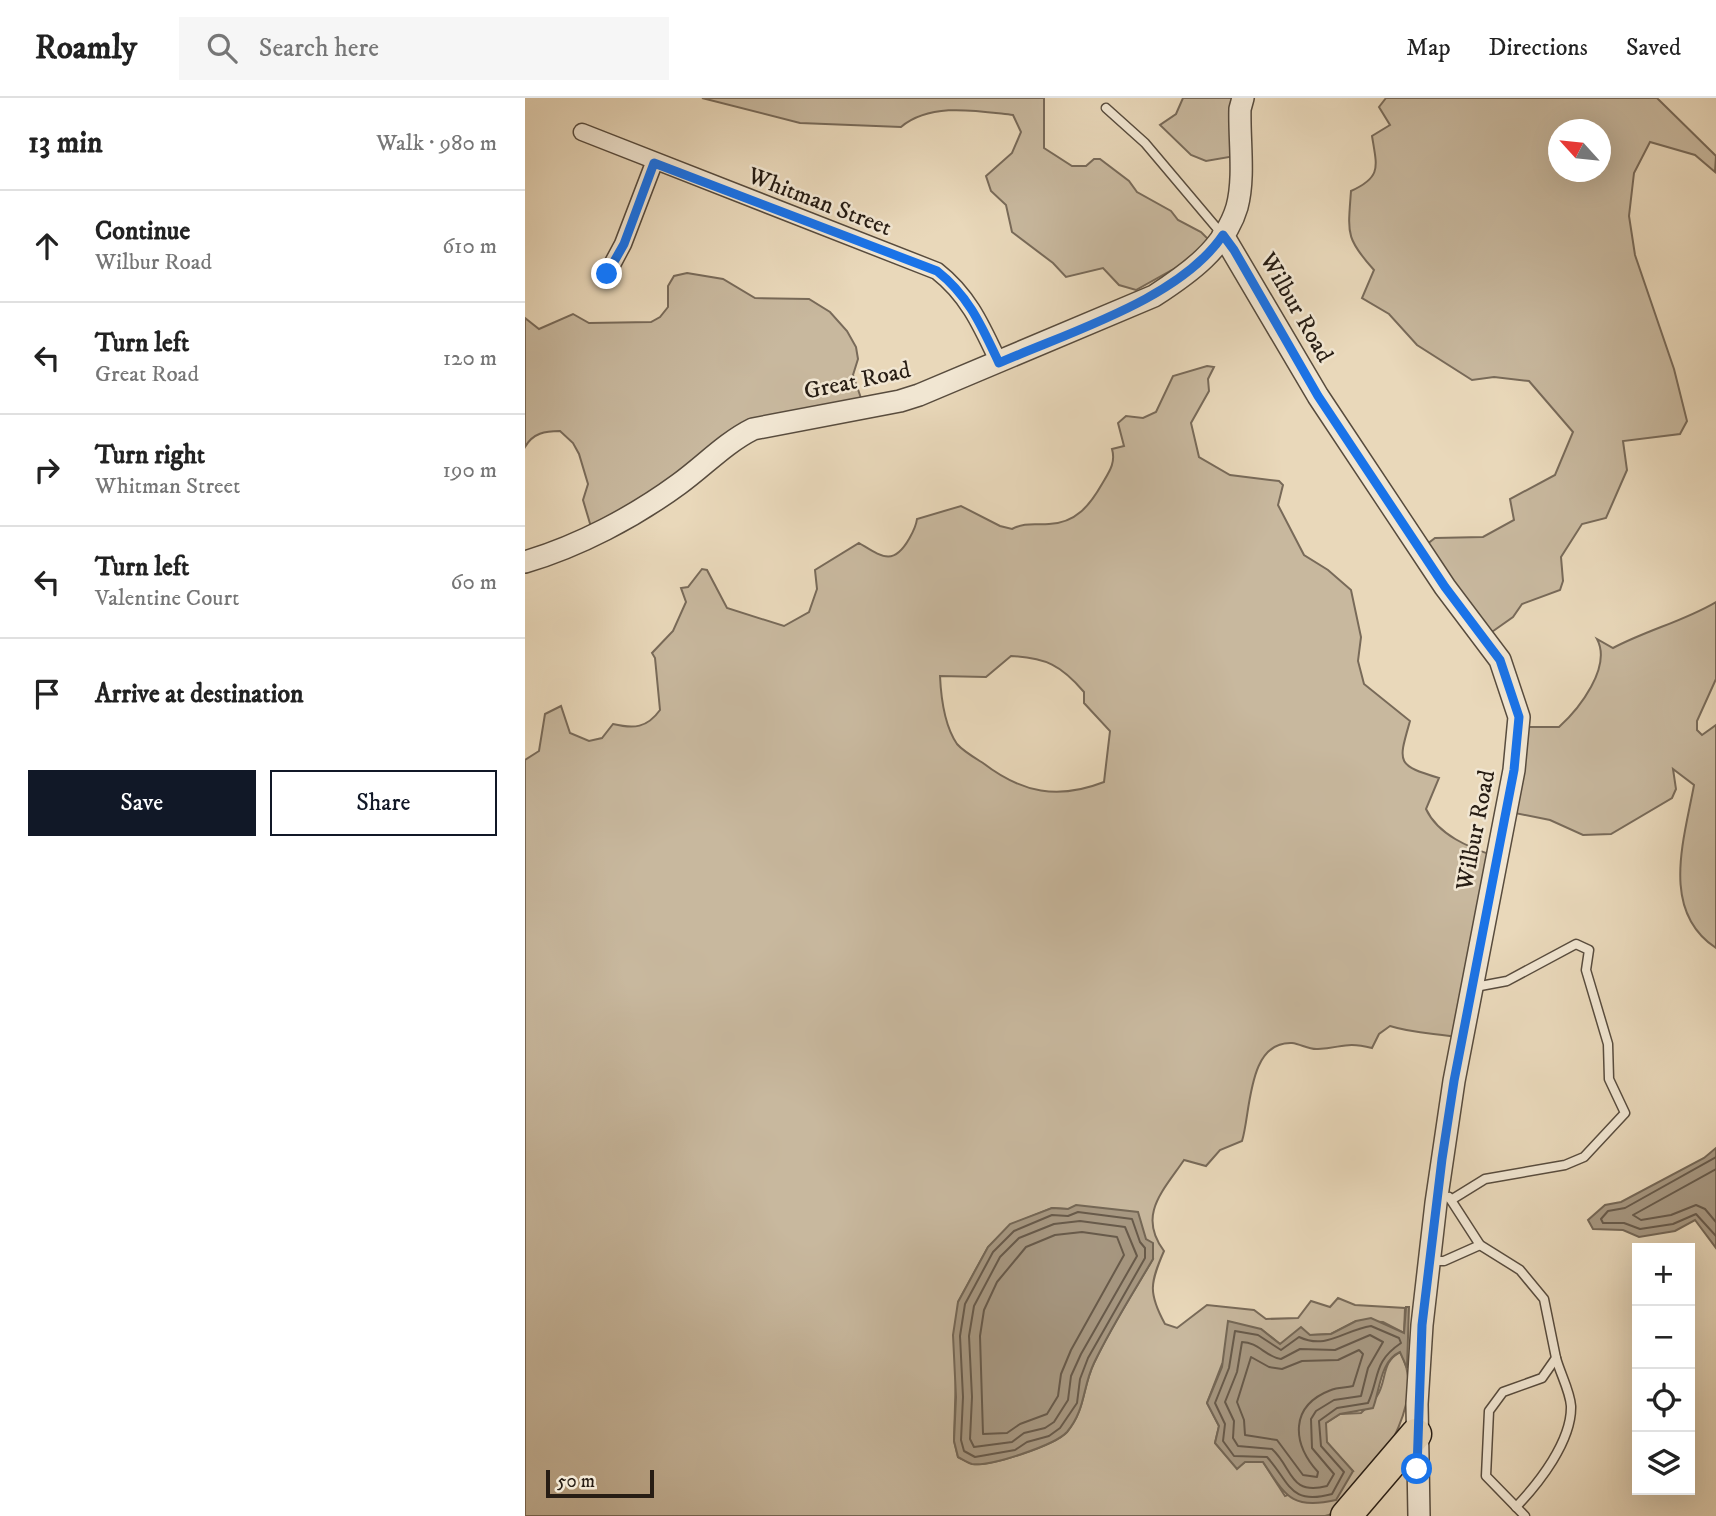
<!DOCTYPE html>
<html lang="en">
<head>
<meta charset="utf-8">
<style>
	body { margin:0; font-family:"IM FELL DW Pica",serif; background:#f6f6f6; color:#222 }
	.controls { position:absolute; right:21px; bottom:21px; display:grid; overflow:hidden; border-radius:0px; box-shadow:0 7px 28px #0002 }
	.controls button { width:63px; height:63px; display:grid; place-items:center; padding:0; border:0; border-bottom:2px solid #e0e0e0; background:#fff; color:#222; font:35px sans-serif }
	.compass { position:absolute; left:1023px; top:21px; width:63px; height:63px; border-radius:50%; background:#fff; box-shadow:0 7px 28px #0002; rotate:297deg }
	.scale { position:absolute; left:21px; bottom:18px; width:108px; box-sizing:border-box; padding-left:7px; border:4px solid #271d14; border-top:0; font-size:19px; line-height:24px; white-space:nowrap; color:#271d14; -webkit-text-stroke:5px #f1e6d2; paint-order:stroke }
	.stop { position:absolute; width:21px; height:21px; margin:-16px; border:5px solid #1a73e8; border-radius:50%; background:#fff }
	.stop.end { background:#1a73e8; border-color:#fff; box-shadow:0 2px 7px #0008 }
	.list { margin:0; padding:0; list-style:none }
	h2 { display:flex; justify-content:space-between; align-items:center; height:91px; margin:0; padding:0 28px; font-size:30px }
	h2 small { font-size:23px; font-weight:400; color:#767676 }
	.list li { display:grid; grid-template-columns:46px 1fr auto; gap:21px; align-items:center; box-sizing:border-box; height:112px; padding:0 28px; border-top:2px solid #e0e0e0 }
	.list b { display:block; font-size:26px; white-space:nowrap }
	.list p { margin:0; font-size:23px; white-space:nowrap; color:#767676 }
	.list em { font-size:23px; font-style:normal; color:#767676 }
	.actions { display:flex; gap:14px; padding:21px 28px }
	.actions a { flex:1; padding:16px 0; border:2px solid #111827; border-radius:0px; text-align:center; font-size:24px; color:#111827 }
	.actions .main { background:#111827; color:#fff }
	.icon { flex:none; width:38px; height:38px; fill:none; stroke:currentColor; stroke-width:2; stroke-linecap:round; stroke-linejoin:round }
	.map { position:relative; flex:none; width:1191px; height:1418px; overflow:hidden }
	header { display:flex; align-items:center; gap:42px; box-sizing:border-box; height:98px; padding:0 35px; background:#fff; border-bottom:2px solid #e0e0e0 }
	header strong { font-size:33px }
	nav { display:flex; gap:38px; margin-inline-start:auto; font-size:24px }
	.search { width:490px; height:63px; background:#f6f6f6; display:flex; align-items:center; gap:18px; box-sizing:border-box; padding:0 24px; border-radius:0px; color:#767676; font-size:26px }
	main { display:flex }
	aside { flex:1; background:#fff }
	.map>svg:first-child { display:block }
	.green { fill:#c8b89e; stroke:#786a59; stroke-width:2; fill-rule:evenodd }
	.water { fill:#a79882; stroke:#746756; stroke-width:2 }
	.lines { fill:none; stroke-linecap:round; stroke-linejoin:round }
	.shore { stroke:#675a4b; stroke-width:2 }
	.service-casing { stroke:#584c3e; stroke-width:11 }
	.minor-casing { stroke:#584c3e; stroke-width:19 }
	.tertiary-casing { stroke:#584c3e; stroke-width:24 }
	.motorway-casing { stroke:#271d14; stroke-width:33 }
	.service { stroke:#f1e6d2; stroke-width:8 }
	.minor { stroke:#f1e6d2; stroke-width:16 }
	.tertiary { stroke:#f1e6d2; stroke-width:21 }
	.motorway { stroke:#e9d8ba; stroke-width:30 }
	.route { stroke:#1a73e8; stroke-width:9 }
	.labels { text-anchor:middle; stroke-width:5; stroke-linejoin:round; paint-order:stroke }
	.street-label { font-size:24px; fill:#271d14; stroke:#f1e6d2 }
</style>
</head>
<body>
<header>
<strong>Roamly</strong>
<div class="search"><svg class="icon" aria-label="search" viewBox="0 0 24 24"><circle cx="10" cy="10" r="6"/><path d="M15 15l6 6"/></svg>Search here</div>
<nav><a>Map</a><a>Directions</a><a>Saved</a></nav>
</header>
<main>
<aside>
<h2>13 min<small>Walk · 980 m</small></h2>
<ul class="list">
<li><svg class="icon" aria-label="ahead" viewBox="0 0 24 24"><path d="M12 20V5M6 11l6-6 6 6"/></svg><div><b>Continue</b><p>Wilbur Road</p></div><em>610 m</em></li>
<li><svg class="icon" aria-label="left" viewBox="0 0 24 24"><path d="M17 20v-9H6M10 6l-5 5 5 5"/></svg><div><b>Turn left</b><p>Great Road</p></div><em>120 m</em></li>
<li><svg class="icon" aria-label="right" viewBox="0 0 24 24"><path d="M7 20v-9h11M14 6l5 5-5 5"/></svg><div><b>Turn right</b><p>Whitman Street</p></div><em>190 m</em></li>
<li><svg class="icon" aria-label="left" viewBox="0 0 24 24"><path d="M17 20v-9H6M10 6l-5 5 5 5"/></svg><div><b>Turn left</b><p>Valentine Court</p></div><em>60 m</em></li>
<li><svg class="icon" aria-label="arrive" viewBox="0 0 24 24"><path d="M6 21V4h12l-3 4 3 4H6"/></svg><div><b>Arrive at destination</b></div></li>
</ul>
<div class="actions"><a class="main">Save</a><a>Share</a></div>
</aside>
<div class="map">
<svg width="1191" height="1418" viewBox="0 0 1191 1418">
	<rect width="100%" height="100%" fill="#e9d8ba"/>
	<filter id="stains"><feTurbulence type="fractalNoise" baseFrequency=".00286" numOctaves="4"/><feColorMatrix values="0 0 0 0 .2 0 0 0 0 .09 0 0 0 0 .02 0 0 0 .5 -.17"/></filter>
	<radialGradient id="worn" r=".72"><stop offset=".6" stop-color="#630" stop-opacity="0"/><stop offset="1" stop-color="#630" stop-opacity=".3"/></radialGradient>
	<g class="green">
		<path d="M177,0H519V50L547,68H561L569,61H575L604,83L612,94L646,113L653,122L676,134L690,148L611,192L594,187L578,170L541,179L528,165L487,134L481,107L466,93L461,78L487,55L496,34L488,17C452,13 406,4 376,29L275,25Z"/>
		<polygon points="658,0 729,0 717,15 716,57 681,63 666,57 635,27 651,16"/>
		<path d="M861,0H1132L1191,58L1190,74L1170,57L1125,44L1109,75L1104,118L1110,157L1149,271L1162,323L1155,336L1098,343L1102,372L1081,420L1057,426L1036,459L1038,483L1035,492L997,506L988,519L964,536L897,450L910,440L958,439L989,422L985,401L1030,377L1048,334L1004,283L969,279L947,282L892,247L864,216L837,200L849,172C820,140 823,135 826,93C857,79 852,69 847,38L865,27L854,9ZM1034,32H1076V74H1034Z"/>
		<path d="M162,175L198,181L230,200L284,201L305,214L322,233L331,249L333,261L328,277L337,303L252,327L69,439L58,402L63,386L54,356L48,345L35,333C20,333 8,335 0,349V220L14,231L48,216L64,225L126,224L135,219L143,209V188L149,178Z"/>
		<path d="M682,268L689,269L683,281L684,293L666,325L674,359L705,377L754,383L758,387L753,407L779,457L803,472L826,492L836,539L833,563L839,586L885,623C873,665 871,667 914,680L901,711C913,737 945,750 970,758L937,940C911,935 890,936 865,928L854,936L847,950C820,943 817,950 793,951C784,952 776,946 767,945C722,943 726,1015 717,1043L695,1052L681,1068L659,1062C638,1093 612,1117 639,1153C625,1185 623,1195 640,1226L652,1230L682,1207L729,1212L741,1221L773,1220L786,1203L805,1209L813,1200L830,1207L880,1210L879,1235L858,1224L831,1223L806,1236L785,1237L755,1246L736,1231L697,1266L682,1305L694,1328L690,1345L712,1370L720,1364H738L760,1398L828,1373L801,1344V1325L815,1316L836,1315C841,1310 848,1304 852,1298C862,1283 856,1264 875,1254C901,1299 860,1363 829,1396C820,1406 814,1415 800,1418H0V662L14,653L20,616L36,608L45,635L64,643L77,640L88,626C109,631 122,630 135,612L130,560L127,555L148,533L161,504L156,490L163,489L177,471L182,472L202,510L259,528L284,514L292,491L290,472L334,445C356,458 368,469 384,441C388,434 391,429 392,421L436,408L475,428L487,431C500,424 509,427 524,426C551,425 565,407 577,386C584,374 591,365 587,351L599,348L593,325L601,318L618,320L631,314L648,278ZM486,558C521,560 536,567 559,594V605L585,633L579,684C533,702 497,695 458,665C450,660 438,653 432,646C419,627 416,600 415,578L461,579ZM527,1110L543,1111L628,1161C608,1195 586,1229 569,1265C557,1290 561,1311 542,1334C530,1347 465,1369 448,1366C443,1365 437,1361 433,1359L429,1343L433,1204L463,1149L485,1127Z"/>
		<path d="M1191,504V581L1172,623V632L1177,637L1191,627V850C1135,813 1159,742 1169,687L1148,671L1151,691L1147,700L1086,736L1058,737L1025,722L985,714L996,629H1034C1054,611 1087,569 1072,541L1088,550C1122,532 1159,523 1191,504Z"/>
	</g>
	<g class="water">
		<polygon points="1191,1050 1191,1150 1170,1122 1150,1133 1114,1139 1098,1132 1068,1131 1063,1122 1080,1107 1096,1104 1179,1060"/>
		<path d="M551,1107L613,1114L621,1141L628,1145V1161C608,1195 586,1229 569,1265C557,1290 561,1311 542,1334C530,1347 465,1369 447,1366C443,1365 437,1361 433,1359L429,1343L431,1299L428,1237L433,1204L463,1149L485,1126L527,1110L543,1111Z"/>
		<path d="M881,1209H884L882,1270L875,1254C855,1263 855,1292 848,1310L815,1316L801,1325L802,1344L828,1373L811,1402C766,1412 761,1398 738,1364H720L712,1371L690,1345L694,1328L682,1305L697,1269L703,1223L736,1231L755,1246L776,1229L785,1237L806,1236L831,1223L846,1220L879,1235Z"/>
	</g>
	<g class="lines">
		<g class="shore">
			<polyline points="1191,1059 1100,1110 1083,1113 1076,1121 1078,1125 1099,1125 1115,1131 1148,1126 1171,1116 1191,1138"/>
			<polyline points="1191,1071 1108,1117 1116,1122 1146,1117 1171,1107 1180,1111 1191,1124"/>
			<polygon points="553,1114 607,1121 615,1144 620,1150 620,1160 563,1260 555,1281 552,1305 535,1330 524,1338 502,1344 490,1352 450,1359 439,1353 436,1342 438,1299 435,1238 440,1206 468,1154 489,1133 527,1117 543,1118"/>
			<polygon points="555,1123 600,1129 612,1158 556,1256 546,1278 543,1302 529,1324 520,1330 499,1335 487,1344 449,1349 445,1341 447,1299 444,1238 449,1208 475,1159 494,1140 529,1126"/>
			<polygon points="557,1134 592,1139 599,1157 546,1252 536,1276 533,1298 522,1316 495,1326 482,1335 458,1336 455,1238 459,1212 472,1184 501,1149 530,1137"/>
			<path d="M846,1228L874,1240L876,1245C848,1264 855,1278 843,1305L812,1310L794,1323L796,1348L819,1374L807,1396C764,1408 765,1384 742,1359L709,1358L698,1343L700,1326L690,1305L704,1270L710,1233L733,1237L756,1252L774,1239C802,1252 819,1232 846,1228Z"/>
			<path d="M845,1237L858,1244L843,1270L836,1298L809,1302L791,1313L786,1321L787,1350L809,1376L802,1388C764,1398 768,1370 747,1351L713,1348L708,1340L709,1323L700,1304L712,1274L717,1244C733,1244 741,1259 756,1261L775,1251L810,1252Z"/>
			<path d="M834,1252L838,1256L828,1288C821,1290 813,1289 806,1292C764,1308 767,1345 793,1374L792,1379L778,1377L752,1342L720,1337L719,1322L712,1304L726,1259L744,1269L757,1271L777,1263L813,1262Z"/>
		</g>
		<defs>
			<g id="service">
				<polyline points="581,10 620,45 696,135"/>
				<polyline points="924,1099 955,1147 995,1172 1019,1201 1031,1260 1017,1280 978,1294 964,1313 961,1378 1000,1418"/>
				<polyline points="926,1102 960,1081 1040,1067 1059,1059 1100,1015 1084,981 1083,946 1061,872 1064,852 1051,846 982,883 950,889"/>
				<polyline points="905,1163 919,1163 955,1147"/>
				<path d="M991,1409C1014,1385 1047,1343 1046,1308C1045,1293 1035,1275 1031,1260"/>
			</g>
			<g id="minor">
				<path d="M57,34L412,173C444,198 457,229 474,265"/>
				<polyline points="82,176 98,146 129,65"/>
			</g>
			<g id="tertiary">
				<polyline points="698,137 793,298 920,489 975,562 994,619 989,672 929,983 911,1105 897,1227 892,1306 894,1418"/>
				<path d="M0,464C54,448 109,419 154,386C179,368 200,345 228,331L375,303L394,297L629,198C663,176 700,150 712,109C720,79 714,42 715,11L718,0"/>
			</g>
			<polyline id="motorway" points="821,1418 891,1336"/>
		</defs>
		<use href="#service" class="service-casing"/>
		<use href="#minor" class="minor-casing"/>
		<use href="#tertiary" class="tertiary-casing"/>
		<use href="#motorway" class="motorway-casing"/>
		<use href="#service" class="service"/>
		<use href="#minor" class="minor"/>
		<use href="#tertiary" class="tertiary"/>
		<use href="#motorway" class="motorway"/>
	</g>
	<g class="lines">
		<path class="route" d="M82,176L99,146L129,65L412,173C444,198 457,229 474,265C544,234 655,201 698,137L709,152L793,298L920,489L975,562L994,619L989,672L929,983L917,1061L897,1227L892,1371"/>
	</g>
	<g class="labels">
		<g class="street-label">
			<text transform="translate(295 103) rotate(21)" y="8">Whitman Street</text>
			<text transform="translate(772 209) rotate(60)" y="8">Wilbur Road</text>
			<text transform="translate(332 282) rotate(-12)" y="8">Great Road</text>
			<text transform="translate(950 732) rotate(-79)" y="8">Wilbur Road</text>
		</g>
	</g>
	<rect width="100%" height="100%" filter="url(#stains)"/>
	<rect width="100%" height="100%" fill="url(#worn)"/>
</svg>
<div class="controls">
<button>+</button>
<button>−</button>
<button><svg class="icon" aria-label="locate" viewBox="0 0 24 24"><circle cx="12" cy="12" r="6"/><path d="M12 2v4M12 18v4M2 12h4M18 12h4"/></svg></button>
<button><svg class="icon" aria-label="layers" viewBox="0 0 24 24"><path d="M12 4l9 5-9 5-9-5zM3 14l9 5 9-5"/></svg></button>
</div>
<svg class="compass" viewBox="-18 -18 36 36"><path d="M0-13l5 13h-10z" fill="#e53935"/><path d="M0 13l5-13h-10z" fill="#767676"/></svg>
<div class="scale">50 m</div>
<div class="stop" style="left:892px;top:1371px"></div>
<div class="stop end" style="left:82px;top:176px"></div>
</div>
</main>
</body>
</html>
